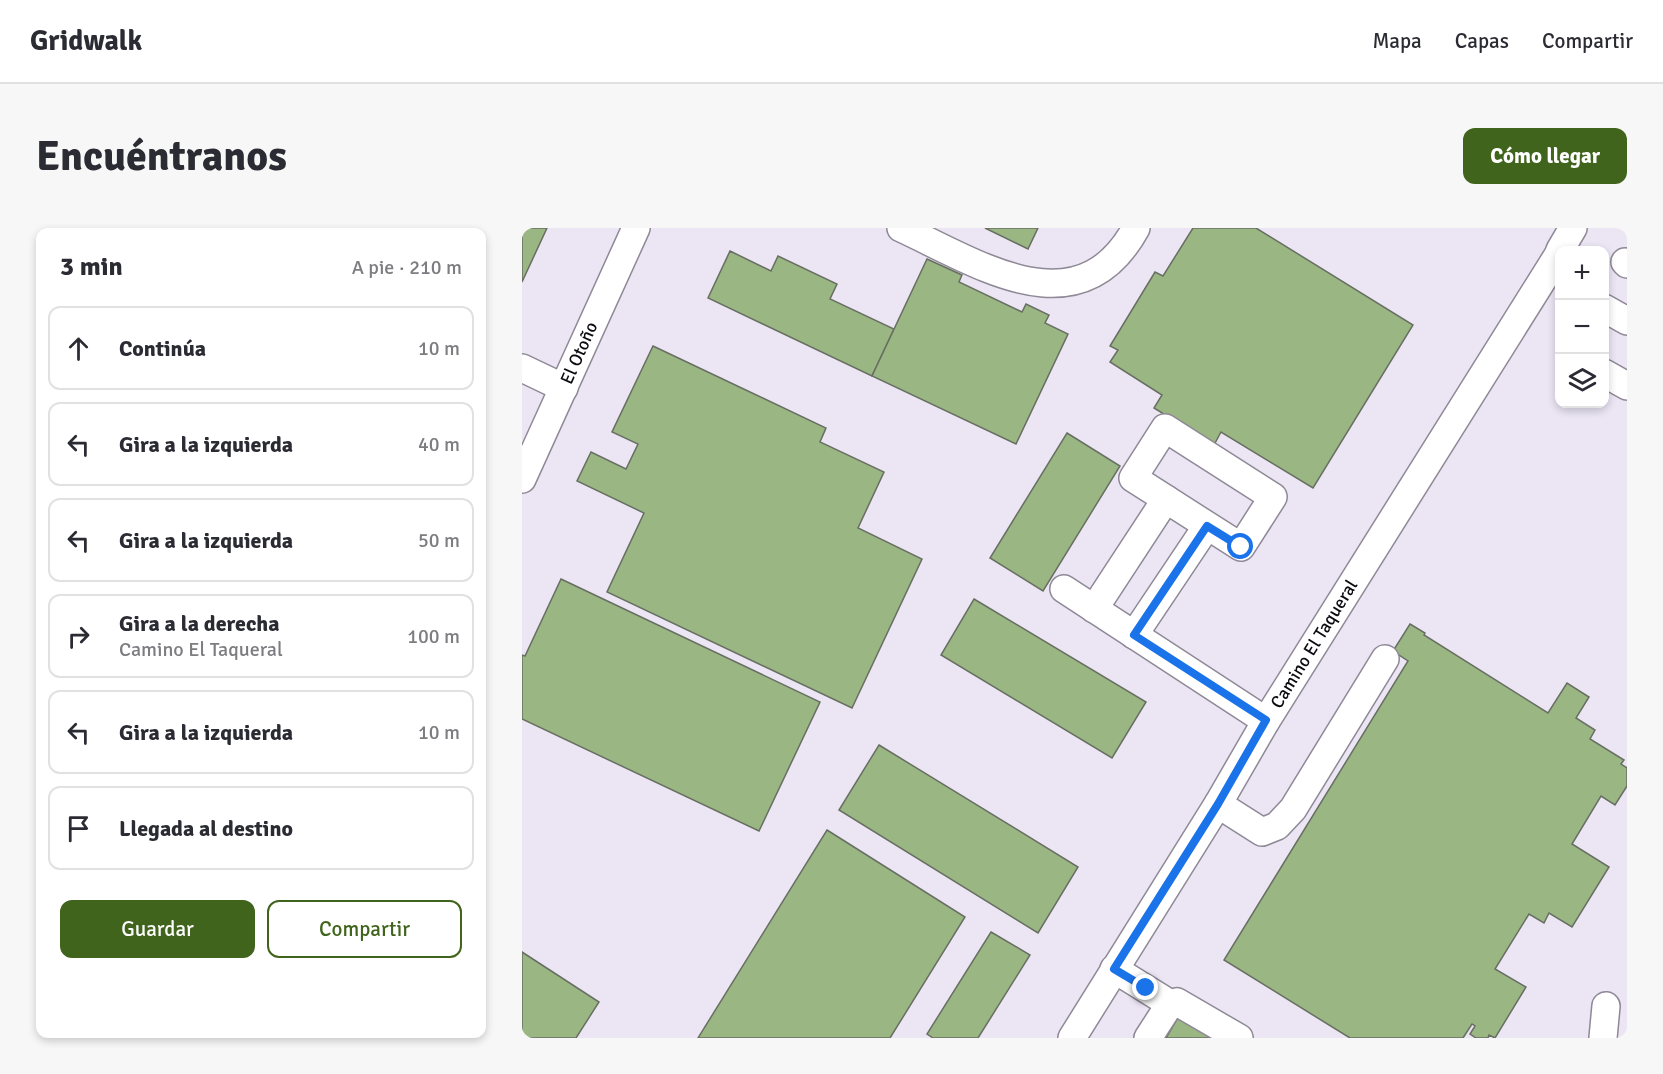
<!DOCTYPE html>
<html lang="es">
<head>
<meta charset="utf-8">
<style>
	body { margin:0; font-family:Signika,sans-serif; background:#f7f7f7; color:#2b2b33 }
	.controls { position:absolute; right:18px; top:18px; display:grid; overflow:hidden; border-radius:12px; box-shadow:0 3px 9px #0003 }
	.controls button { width:54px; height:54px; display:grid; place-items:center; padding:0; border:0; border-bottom:2px solid #e1e1e2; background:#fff; color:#2b2b33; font:30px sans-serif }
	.stop { position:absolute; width:18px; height:18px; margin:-14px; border:4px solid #1a73e8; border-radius:50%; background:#fff }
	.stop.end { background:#1a73e8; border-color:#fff; box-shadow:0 2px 6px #0008 }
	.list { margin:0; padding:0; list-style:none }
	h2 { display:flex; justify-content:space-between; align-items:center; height:78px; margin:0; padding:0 24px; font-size:26px }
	h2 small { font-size:20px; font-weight:400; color:#7c7c81 }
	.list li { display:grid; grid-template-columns:39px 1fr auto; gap:18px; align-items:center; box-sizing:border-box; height:84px; margin:0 12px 12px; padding:0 12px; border:2px solid #e1e1e2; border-radius:12px }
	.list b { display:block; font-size:22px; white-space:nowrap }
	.list p { margin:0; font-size:20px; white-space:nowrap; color:#7c7c81 }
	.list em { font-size:20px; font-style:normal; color:#7c7c81 }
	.actions { display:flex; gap:12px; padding:18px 24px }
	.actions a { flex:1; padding:14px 0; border:2px solid #40641c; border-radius:12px; text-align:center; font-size:21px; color:#40641c }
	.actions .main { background:#40641c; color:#fff }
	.icon { flex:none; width:33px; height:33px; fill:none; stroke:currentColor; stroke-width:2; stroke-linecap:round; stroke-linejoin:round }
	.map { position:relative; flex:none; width:1105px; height:810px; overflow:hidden; border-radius:12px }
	header { display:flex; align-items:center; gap:36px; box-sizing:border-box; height:84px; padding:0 30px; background:#fff; border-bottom:2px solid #e1e1e2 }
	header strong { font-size:28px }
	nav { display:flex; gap:33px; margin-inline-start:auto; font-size:21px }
	.intro { display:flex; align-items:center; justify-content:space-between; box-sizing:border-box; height:144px; padding:0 36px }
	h1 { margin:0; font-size:42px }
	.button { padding:15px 27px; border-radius:12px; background:#40641c; color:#fff; font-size:21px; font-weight:700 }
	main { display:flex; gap:36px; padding:0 36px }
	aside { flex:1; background:#fff; border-radius:12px; box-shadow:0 3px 9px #0003 }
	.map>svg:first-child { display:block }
	.building { fill:#99b683; stroke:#686f62; stroke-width:1.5 }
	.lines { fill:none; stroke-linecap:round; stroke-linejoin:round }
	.minor-casing { stroke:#8f8896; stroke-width:30 }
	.minor { stroke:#fff; stroke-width:27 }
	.route { stroke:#1a73e8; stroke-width:8 }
	.labels { text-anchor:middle; stroke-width:5; stroke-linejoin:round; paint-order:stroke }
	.street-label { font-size:18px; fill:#0d0b10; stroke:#fff }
</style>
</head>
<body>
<header>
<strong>Gridwalk</strong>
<nav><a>Mapa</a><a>Capas</a><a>Compartir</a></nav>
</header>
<div class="intro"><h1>Encuéntranos</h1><a class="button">Cómo llegar</a></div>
<main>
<aside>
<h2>3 min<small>A pie · 210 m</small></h2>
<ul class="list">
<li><svg class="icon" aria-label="ahead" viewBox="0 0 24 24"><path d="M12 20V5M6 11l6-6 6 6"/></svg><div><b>Continúa</b></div><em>10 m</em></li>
<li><svg class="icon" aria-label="left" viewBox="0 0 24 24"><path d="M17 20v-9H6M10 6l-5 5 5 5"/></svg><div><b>Gira a la izquierda</b></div><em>40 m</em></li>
<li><svg class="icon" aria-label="left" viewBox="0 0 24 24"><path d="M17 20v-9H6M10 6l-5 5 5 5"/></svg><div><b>Gira a la izquierda</b></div><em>50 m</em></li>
<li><svg class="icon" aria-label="right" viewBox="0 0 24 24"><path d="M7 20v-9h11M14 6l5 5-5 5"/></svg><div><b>Gira a la derecha</b><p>Camino El Taqueral</p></div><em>100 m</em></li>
<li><svg class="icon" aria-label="left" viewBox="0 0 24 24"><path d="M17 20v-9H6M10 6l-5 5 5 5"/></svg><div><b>Gira a la izquierda</b></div><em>10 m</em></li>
<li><svg class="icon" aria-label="arrive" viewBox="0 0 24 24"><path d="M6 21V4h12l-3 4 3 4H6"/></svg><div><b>Llegada al destino</b></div></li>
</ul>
<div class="actions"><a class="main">Guardar</a><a>Compartir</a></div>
</aside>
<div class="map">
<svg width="1105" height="810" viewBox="0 0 1105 810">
	<rect width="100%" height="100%" fill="#ebe5f4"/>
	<g class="building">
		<polygon points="0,0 25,0 0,54"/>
		<polygon points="463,0 516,0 506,21"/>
		<polygon points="671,0 734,0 891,97 791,260 699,204 692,217 632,180 640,167 588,134 596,122 588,118 633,44 641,48"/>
		<polygon points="208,23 249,43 256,28 315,56 308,71 372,101 350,148 186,70"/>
		<polygon points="405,31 440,47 437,54 500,84 504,76 527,87 523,95 546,106 494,216 350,148"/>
		<polygon points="131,118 304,200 298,214 362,244 336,300 400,331 330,480 85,364 122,285 55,253 69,224 104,241 116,216 90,204"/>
		<polygon points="545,205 598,238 521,363 468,330"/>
		<polygon points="39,351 298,474 237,603 0,491 0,427 3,428"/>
		<polygon points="452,371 624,474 590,530 419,427"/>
		<polygon points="888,396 903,405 902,407 1026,485 1045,455 1067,469 1054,490 1073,502 1068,511 1102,532 1099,536 1105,540 1105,558 1093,577 1079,568 1050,616 1087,639 1050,699 1027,685 1022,695 1007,686 973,741 1004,759 973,810 967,807 966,810 954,810 948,806 953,798 950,796 941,810 828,810 702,732 886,433 871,423"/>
		<polygon points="357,517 556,639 516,705 317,582"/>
		<polygon points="305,602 443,689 368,810 176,810"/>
		<polygon points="469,704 508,727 456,810 411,810 405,806"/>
		<polygon points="0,724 77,774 54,810 0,810"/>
		<polygon points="658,786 697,810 644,810"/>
	</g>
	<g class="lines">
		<defs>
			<g id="minor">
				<path d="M379,0C457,36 557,104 614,0"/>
				<polyline points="1038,22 1051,0"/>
				<polyline points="1103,34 1105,36"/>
				<polyline points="1082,80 1105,93"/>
				<polyline points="0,140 42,160"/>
				<polyline points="1082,145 1105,158"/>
				<polygon points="643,200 751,269 719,319 611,250"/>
				<polyline points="0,251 114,0"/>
				<polyline points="542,361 744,493"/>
				<polyline points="572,381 644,271"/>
				<polyline points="612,407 685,298"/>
				<polyline points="696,576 740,604 755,598 771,581 863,431"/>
				<polyline points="592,741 650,777"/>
				<polyline points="550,810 696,576 744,493 1038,24"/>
				<polyline points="626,810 646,779 655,774 717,810"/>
				<polyline points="1081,810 1084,778"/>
			</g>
		</defs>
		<use href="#minor" class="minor-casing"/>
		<use href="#minor" class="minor"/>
	</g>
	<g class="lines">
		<polyline class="route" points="624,760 592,741 696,576 744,492 612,407 685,298 719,319"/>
	</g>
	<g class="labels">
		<g class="street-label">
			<text transform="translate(57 125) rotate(-66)" y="6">El Otoño</text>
			<text transform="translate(792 416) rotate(-58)" y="6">Camino El Taqueral</text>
		</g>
	</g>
</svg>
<div class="controls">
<button>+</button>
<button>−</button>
<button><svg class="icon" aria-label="layers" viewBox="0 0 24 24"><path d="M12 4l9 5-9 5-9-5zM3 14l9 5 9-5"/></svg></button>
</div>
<div class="stop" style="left:719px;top:319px"></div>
<div class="stop end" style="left:624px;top:760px"></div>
</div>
</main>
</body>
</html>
